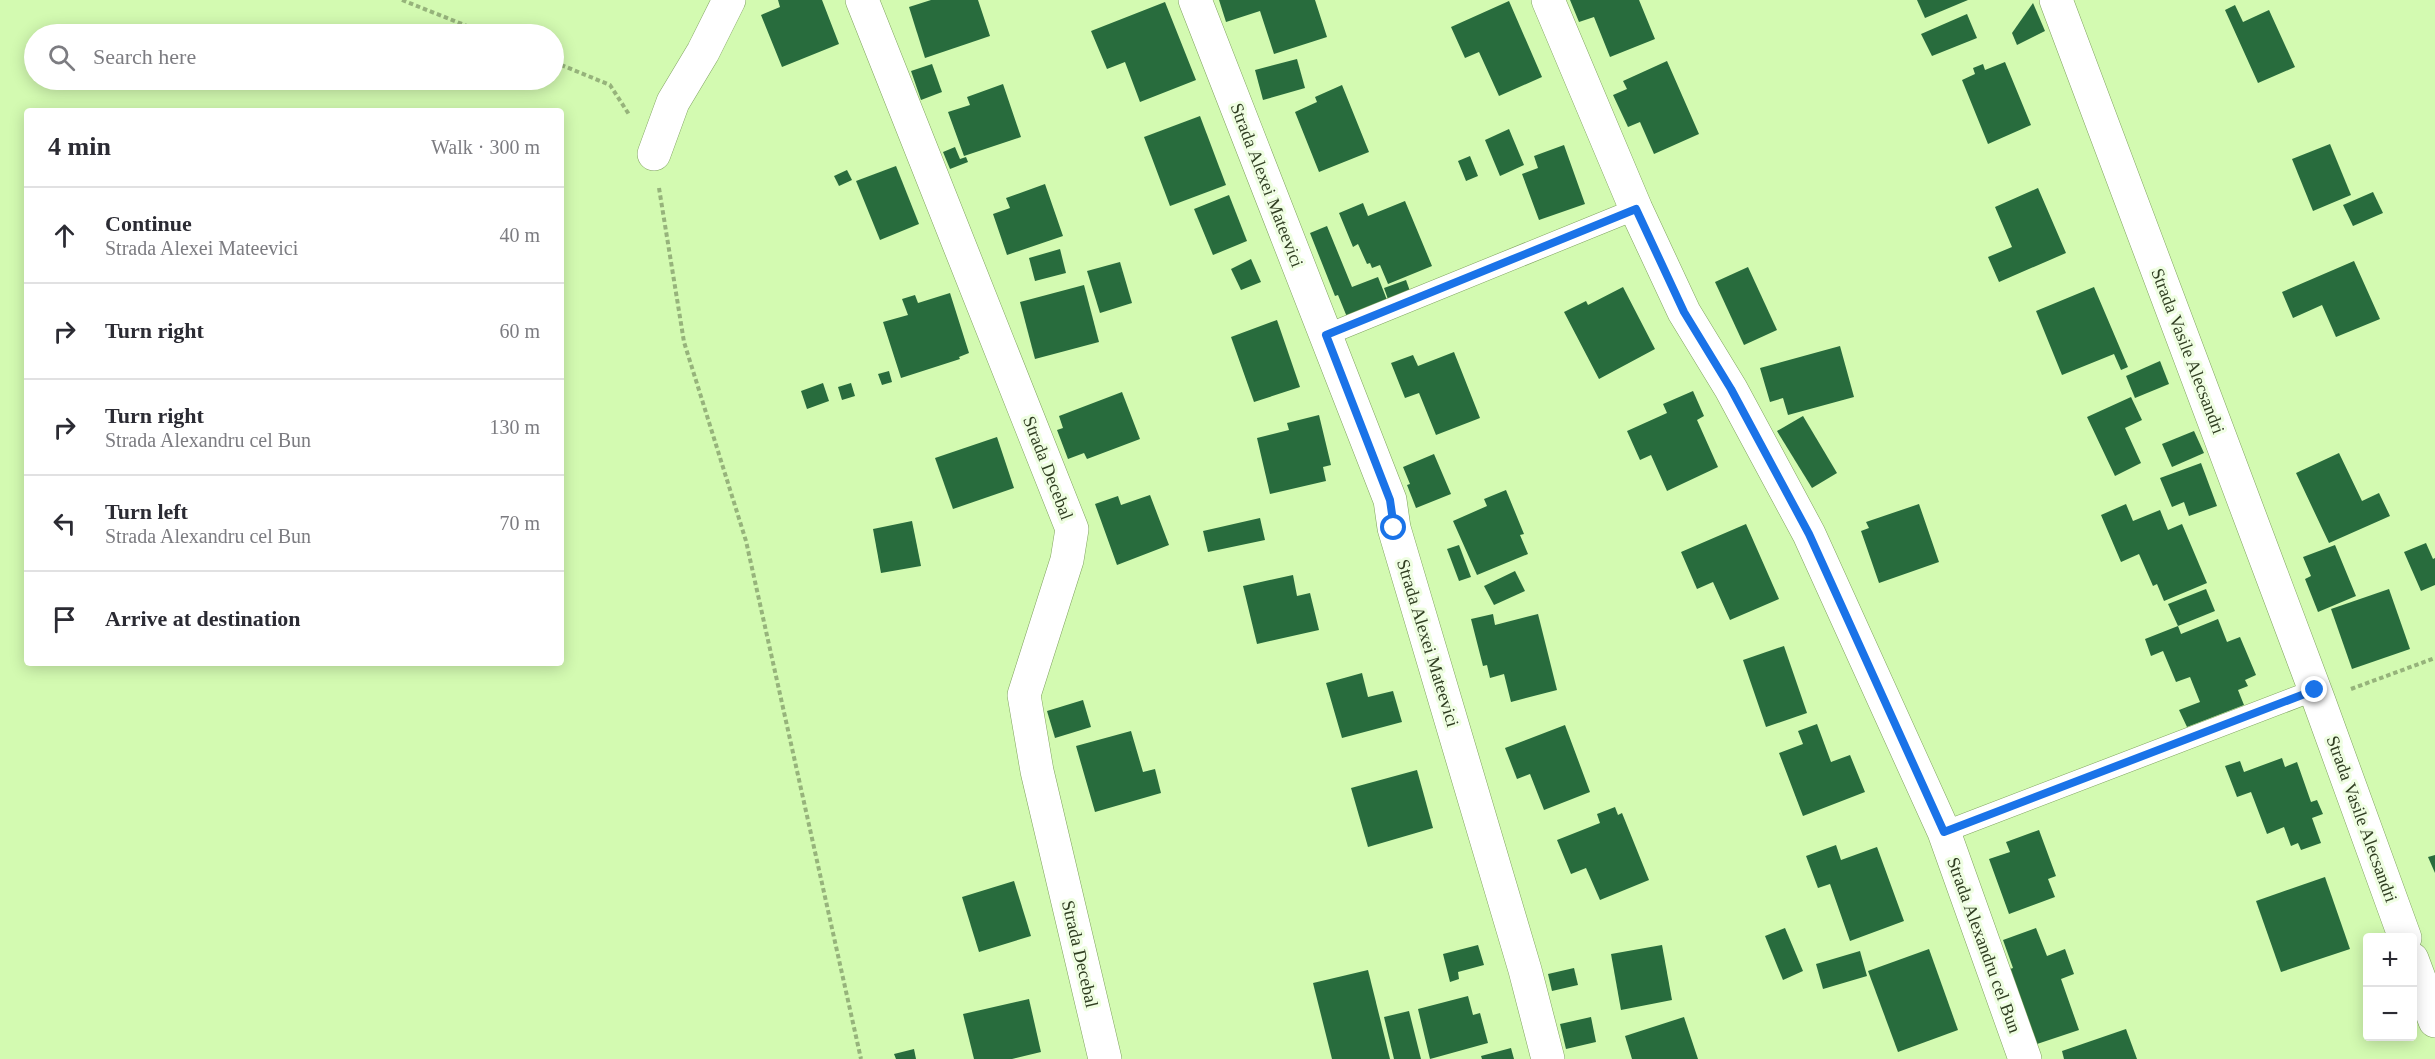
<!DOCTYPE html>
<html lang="en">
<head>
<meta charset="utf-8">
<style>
	body { margin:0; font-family:Georgia,serif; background:#f2f2f3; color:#2b2b33 }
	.controls { position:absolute; right:18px; bottom:18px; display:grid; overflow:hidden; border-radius:6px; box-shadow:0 3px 15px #0003 }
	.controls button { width:54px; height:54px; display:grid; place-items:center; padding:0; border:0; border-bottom:2px solid #e1e1e2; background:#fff; color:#2b2b33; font:30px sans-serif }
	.stop { position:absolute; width:18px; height:18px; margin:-14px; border:4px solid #1a73e8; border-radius:50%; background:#fff }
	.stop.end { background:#1a73e8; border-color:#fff; box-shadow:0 2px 6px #0008 }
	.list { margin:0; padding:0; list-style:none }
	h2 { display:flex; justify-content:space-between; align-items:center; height:78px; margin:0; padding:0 24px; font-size:26px }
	h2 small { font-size:20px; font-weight:400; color:#7c7c81 }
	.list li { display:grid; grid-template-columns:39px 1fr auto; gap:18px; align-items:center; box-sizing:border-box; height:96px; padding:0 24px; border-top:2px solid #e1e1e2 }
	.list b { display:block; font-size:22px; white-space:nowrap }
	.list p { margin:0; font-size:20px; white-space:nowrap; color:#7c7c81 }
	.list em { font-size:20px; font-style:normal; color:#7c7c81 }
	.icon { flex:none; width:33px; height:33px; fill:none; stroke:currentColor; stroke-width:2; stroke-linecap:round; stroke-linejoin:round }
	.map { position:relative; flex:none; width:2435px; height:1059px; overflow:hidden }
	.search { position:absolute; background:#fff; box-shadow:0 3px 15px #0003; left:24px; top:24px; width:540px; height:66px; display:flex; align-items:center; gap:15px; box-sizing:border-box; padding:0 21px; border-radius:33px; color:#7c7c81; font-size:22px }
	.panel { position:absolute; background:#fff; box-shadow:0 3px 15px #0003; left:24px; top:108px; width:540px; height:558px; border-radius:6px }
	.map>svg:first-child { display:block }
	.building { fill:#286c3d }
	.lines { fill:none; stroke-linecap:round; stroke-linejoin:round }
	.lane-casing { stroke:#7fa25e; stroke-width:22 }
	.street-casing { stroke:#7fa25e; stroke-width:34 }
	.path { stroke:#96b37b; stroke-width:4; stroke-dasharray:4.5 3; stroke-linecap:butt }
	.lane { stroke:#fff; stroke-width:21 }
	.street { stroke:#fff; stroke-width:33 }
	.route { stroke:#1a73e8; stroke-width:8 }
	.labels { text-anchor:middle; stroke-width:6; stroke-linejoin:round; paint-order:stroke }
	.street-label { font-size:18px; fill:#303e22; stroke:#effee2 }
</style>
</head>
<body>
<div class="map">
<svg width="2435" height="1059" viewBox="0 0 2435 1059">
	<rect width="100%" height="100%" fill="#d3fab1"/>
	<g class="building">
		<polygon points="778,0 822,0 839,44 782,67 761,15 780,7"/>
		<polygon points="931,0 978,0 990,36 925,58 909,7"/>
		<polygon points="1219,0 1315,0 1327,37 1274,54 1260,11 1226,22"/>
		<polygon points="1570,0 1639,0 1655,39 1610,57 1594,17 1579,22"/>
		<polygon points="1917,0 1968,0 1925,18"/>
		<polygon points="1509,1 1542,77 1499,96 1479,52 1465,58 1451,27"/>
		<polygon points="1165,2 1196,80 1140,102 1125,62 1107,69 1091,31"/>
		<polygon points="2033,3 2045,31 2017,45 2012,33"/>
		<polygon points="2235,5 2243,22 2269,10 2295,67 2258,83 2225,10"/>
		<polygon points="1967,14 1977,38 1932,56 1921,34"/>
		<polygon points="1297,59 1305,88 1263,100 1255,70"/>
		<polygon points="1667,61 1699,134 1654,154 1640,122 1628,127 1613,95 1627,89 1623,81"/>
		<polygon points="2005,62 2031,125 1988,144 1962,80 1975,74 1973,68 1983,64 1985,70"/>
		<polygon points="932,64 942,92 921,100 911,71"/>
		<polygon points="1003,84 1021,137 964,156 948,112 970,105 967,97"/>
		<polygon points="1342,85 1369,152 1319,172 1295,112 1317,102 1315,97"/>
		<polygon points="1200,116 1226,185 1170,206 1144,137"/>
		<polygon points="1509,129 1524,165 1500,176 1485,140"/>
		<polygon points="2330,144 2351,195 2313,211 2292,159"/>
		<polygon points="1564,145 1585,204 1539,220 1522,174 1538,168 1534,156"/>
		<polygon points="955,147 960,159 966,157 968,162 950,169 943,152"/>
		<polygon points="1470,156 1478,176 1466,181 1458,161"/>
		<polygon points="896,166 919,224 880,240 856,181"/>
		<polygon points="847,170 852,180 839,186 834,176"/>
		<polygon points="1045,184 1063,236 1007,255 993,214 1010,208 1006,198"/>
		<polygon points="2038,188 2066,253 1999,282 1988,257 2012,247 1995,207"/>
		<polygon points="2373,192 2383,213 2353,226 2343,205"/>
		<polygon points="1229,195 1247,241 1213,255 1194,209"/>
		<polygon points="1405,201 1432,266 1388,284 1380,265 1372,268 1370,263 1367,264 1358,244 1353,247 1339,213 1363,203 1368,216"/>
		<polygon points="1327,226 1352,287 1378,277 1387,300 1347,317 1338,295 1335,296 1310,233"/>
		<polygon points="1060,249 1066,273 1035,281 1029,258"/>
		<polygon points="1251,259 1261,282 1241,290 1231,269"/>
		<polygon points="2354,261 2380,319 2336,337 2322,305 2293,318 2282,292"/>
		<polygon points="1120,262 1132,303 1100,313 1087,271"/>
		<polygon points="1748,267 1777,330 1744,345 1715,282"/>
		<polygon points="1406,280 1411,294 1389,302 1384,288"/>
		<polygon points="1084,285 1099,342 1035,359 1020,302"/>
		<polygon points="1623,287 1655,349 1599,379 1564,312 1586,301 1588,305"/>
		<polygon points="2094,287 2128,367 2121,370 2114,354 2062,375 2036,311"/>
		<polygon points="950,293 969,353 959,357 960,359 901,378 883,322 908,315 902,299 915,295 918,303"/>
		<polygon points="1277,320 1300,387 1254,402 1231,337"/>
		<polygon points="1840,346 1854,397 1788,415 1783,398 1770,402 1760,368"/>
		<polygon points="1454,352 1480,418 1436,435 1419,393 1405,398 1391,363 1413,355 1418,366"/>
		<polygon points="2160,361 2169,384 2135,398 2126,376"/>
		<polygon points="889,371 892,382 882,385 878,374"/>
		<polygon points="823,383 829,401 807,409 801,391"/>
		<polygon points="851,383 855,396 842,400 838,387"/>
		<polygon points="1693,391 1704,416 1697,420 1718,467 1667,491 1651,455 1640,460 1627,431 1667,413 1663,404"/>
		<polygon points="1122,392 1140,439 1087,459 1084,453 1068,459 1057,430 1063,428 1059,416"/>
		<polygon points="2131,397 2142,420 2125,428 2141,463 2115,476 2087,417"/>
		<polygon points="1319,415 1331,465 1323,467 1326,481 1270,494 1257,438 1289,430 1287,423"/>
		<polygon points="1803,416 1837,473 1812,488 1777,431"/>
		<polygon points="2194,431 2204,453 2172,467 2162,444"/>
		<polygon points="997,437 1014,488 953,509 935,458"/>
		<polygon points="2339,453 2362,501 2379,493 2390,516 2329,543 2296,473"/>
		<polygon points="1434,454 1451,494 1416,508 1407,485 1410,484 1403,467"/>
		<polygon points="2201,463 2217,506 2189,516 2184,502 2172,507 2160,478"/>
		<polygon points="1506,490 1524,534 1520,535 1528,554 1477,575 1453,521 1487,506 1484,499"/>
		<polygon points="1150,495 1169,545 1117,565 1095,504 1118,496 1121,505"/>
		<polygon points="1919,504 1939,562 1879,583 1861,531 1869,528 1866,522"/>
		<polygon points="2126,504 2133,521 2160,510 2168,530 2182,524 2207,583 2164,601 2157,584 2153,586 2139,554 2121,562 2101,515"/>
		<polygon points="1260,518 1265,540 1208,552 1203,531"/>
		<polygon points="912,521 921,566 881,573 873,529"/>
		<polygon points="1746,524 1779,599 1730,620 1713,582 1697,589 1681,552"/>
		<polygon points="2426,543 2433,559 2435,558 2435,585 2421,591 2404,552"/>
		<polygon points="1459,545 1471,577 1459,581 1447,549"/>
		<polygon points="2335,545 2356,596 2318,612 2305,579 2311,576 2303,557"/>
		<polygon points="1515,571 1525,591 1494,605 1484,586"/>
		<polygon points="1293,575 1297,596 1310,593 1319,630 1257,644 1243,586"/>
		<polygon points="2206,589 2215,611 2178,626 2168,604"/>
		<polygon points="2389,589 2410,649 2352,669 2331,609"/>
		<polygon points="1493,614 1495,625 1538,614 1557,690 1511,702 1504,674 1490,678 1487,665 1483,666 1471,619"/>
		<polygon points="2218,619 2227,642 2240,637 2256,675 2245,680 2248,686 2238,690 2244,705 2187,727 2179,710 2200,702 2190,677 2176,682 2163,651 2151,656 2145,639 2178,626 2181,634"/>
		<polygon points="1784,646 1807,713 1766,727 1743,660"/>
		<polygon points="1362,673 1368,697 1393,691 1402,722 1342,738 1326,683"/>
		<polygon points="1083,700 1091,727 1055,738 1047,711"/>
		<polygon points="1817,724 1831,762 1850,755 1865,792 1803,816 1779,753 1803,744 1798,731"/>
		<polygon points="1565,725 1590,792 1544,810 1530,774 1517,779 1505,748"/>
		<polygon points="1131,731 1143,772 1155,769 1161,793 1095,812 1076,746"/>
		<polygon points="2282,758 2285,767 2297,762 2311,802 2317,800 2323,814 2312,818 2321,843 2301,850 2298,843 2291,846 2284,827 2267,834 2251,792 2237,797 2225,766 2240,761 2244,772"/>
		<polygon points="1417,770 1433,828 1368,847 1351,788"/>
		<polygon points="1615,807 1618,815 1622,813 1649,880 1600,900 1586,868 1571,874 1557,840 1600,823 1597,814"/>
		<polygon points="2039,830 2056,876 2048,879 2055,897 2009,914 1989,859 2010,852 2006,842"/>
		<polygon points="1836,845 1841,860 1877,847 1904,921 1850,941 1830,884 1818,888 1806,856"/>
		<polygon points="2435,855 2435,873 2428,857"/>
		<polygon points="2325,877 2350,949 2281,972 2256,901"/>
		<polygon points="1014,881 1031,936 979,952 962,897"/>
		<polygon points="1785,928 1803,971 1783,980 1765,936"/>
		<polygon points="2036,928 2047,956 2065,949 2074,974 2061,979 2079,1030 2037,1044 2010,969 2013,968 2003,940"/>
		<polygon points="1478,945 1484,965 1458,972 1459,979 1450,982 1443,954"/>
		<polygon points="1662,945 1672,1000 1621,1010 1611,954"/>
		<polygon points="1929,949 1958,1030 1898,1052 1868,971"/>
		<polygon points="1860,951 1867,976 1823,989 1816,964"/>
		<polygon points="1574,968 1578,985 1552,991 1548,974"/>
		<polygon points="1368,970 1390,1059 1332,1059 1313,983"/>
		<polygon points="1468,996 1473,1015 1480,1013 1488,1043 1430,1059 1418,1009"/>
		<polygon points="1029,999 1041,1052 1012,1059 974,1059 963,1014"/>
		<polygon points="1409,1011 1421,1059 1394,1059 1384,1017"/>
		<polygon points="1591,1017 1596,1042 1566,1049 1560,1024"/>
		<polygon points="1684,1017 1698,1059 1632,1059 1625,1036"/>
		<polygon points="2126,1029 2137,1059 2064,1059 2062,1051"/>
		<polygon points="1511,1048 1514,1059 1482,1059 1481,1056"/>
		<polygon points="914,1049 916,1059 896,1059 894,1054"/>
	</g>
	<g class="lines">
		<defs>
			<g id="lane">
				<polyline points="1326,335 1636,209"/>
				<polyline points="1944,832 2315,690"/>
			</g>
			<g id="street">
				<polyline points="862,0 1072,529 1067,560 1024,695 1037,771 1105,1059"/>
				<polyline points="1195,0 1390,500 1394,528 1525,970 1548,1059"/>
				<polyline points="1548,0 1636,209 1684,312 1731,389 1809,534 1944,832 2025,1059"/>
				<polyline points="2056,0 2319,701 2405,938"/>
				<polyline points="654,154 673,102 703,52 729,0"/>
				<polyline points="2412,959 2435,1021"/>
			</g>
		</defs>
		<use href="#lane" class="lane-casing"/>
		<use href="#street" class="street-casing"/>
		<g class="path">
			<polyline points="402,0 487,34"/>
			<polyline points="554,62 610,85 630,116"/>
			<polyline points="659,188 684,342 746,541 861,1059"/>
			<polyline points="2351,689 2435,658"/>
		</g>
		<use href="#lane" class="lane"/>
		<use href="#street" class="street"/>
	</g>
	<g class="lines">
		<polyline class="route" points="1394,528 1390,500 1326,335 1636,209 1684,312 1731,389 1809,534 1944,832 2315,690"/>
	</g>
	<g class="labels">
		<g class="street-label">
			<text transform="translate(1267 185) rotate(69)" y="6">Strada Alexei Mateevici</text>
			<text transform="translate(2188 351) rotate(69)" y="6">Strada Vasile Alecsandri</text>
			<text transform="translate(1048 468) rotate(69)" y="6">Strada Decebal</text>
			<text transform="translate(1428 643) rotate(73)" y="6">Strada Alexei Mateevici</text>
			<text transform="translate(2362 819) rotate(70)" y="6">Strada Vasile Alecsandri</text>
			<text transform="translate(1984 945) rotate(70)" y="6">Strada Alexandru cel Bun</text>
			<text transform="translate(1080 954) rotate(77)" y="6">Strada Decebal</text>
		</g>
	</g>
</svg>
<div class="controls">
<button>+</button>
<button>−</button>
</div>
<div class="stop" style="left:1394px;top:528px"></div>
<div class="stop end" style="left:2315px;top:690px"></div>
<div class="search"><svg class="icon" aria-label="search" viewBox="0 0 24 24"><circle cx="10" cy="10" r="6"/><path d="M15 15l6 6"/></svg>Search here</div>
<section class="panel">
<h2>4 min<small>Walk · 300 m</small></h2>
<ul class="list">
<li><svg class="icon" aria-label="ahead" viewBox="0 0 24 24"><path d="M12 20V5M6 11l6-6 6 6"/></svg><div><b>Continue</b><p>Strada Alexei Mateevici</p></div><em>40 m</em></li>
<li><svg class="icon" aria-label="right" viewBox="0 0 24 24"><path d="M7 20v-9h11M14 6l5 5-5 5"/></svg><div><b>Turn right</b></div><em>60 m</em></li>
<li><svg class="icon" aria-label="right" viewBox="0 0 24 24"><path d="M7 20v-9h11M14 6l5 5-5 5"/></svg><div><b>Turn right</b><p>Strada Alexandru cel Bun</p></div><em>130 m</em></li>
<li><svg class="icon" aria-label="left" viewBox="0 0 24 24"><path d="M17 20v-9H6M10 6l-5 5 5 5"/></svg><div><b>Turn left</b><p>Strada Alexandru cel Bun</p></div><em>70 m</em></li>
<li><svg class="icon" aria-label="arrive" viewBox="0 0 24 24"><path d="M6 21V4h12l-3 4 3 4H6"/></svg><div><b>Arrive at destination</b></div></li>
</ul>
</section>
</div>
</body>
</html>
